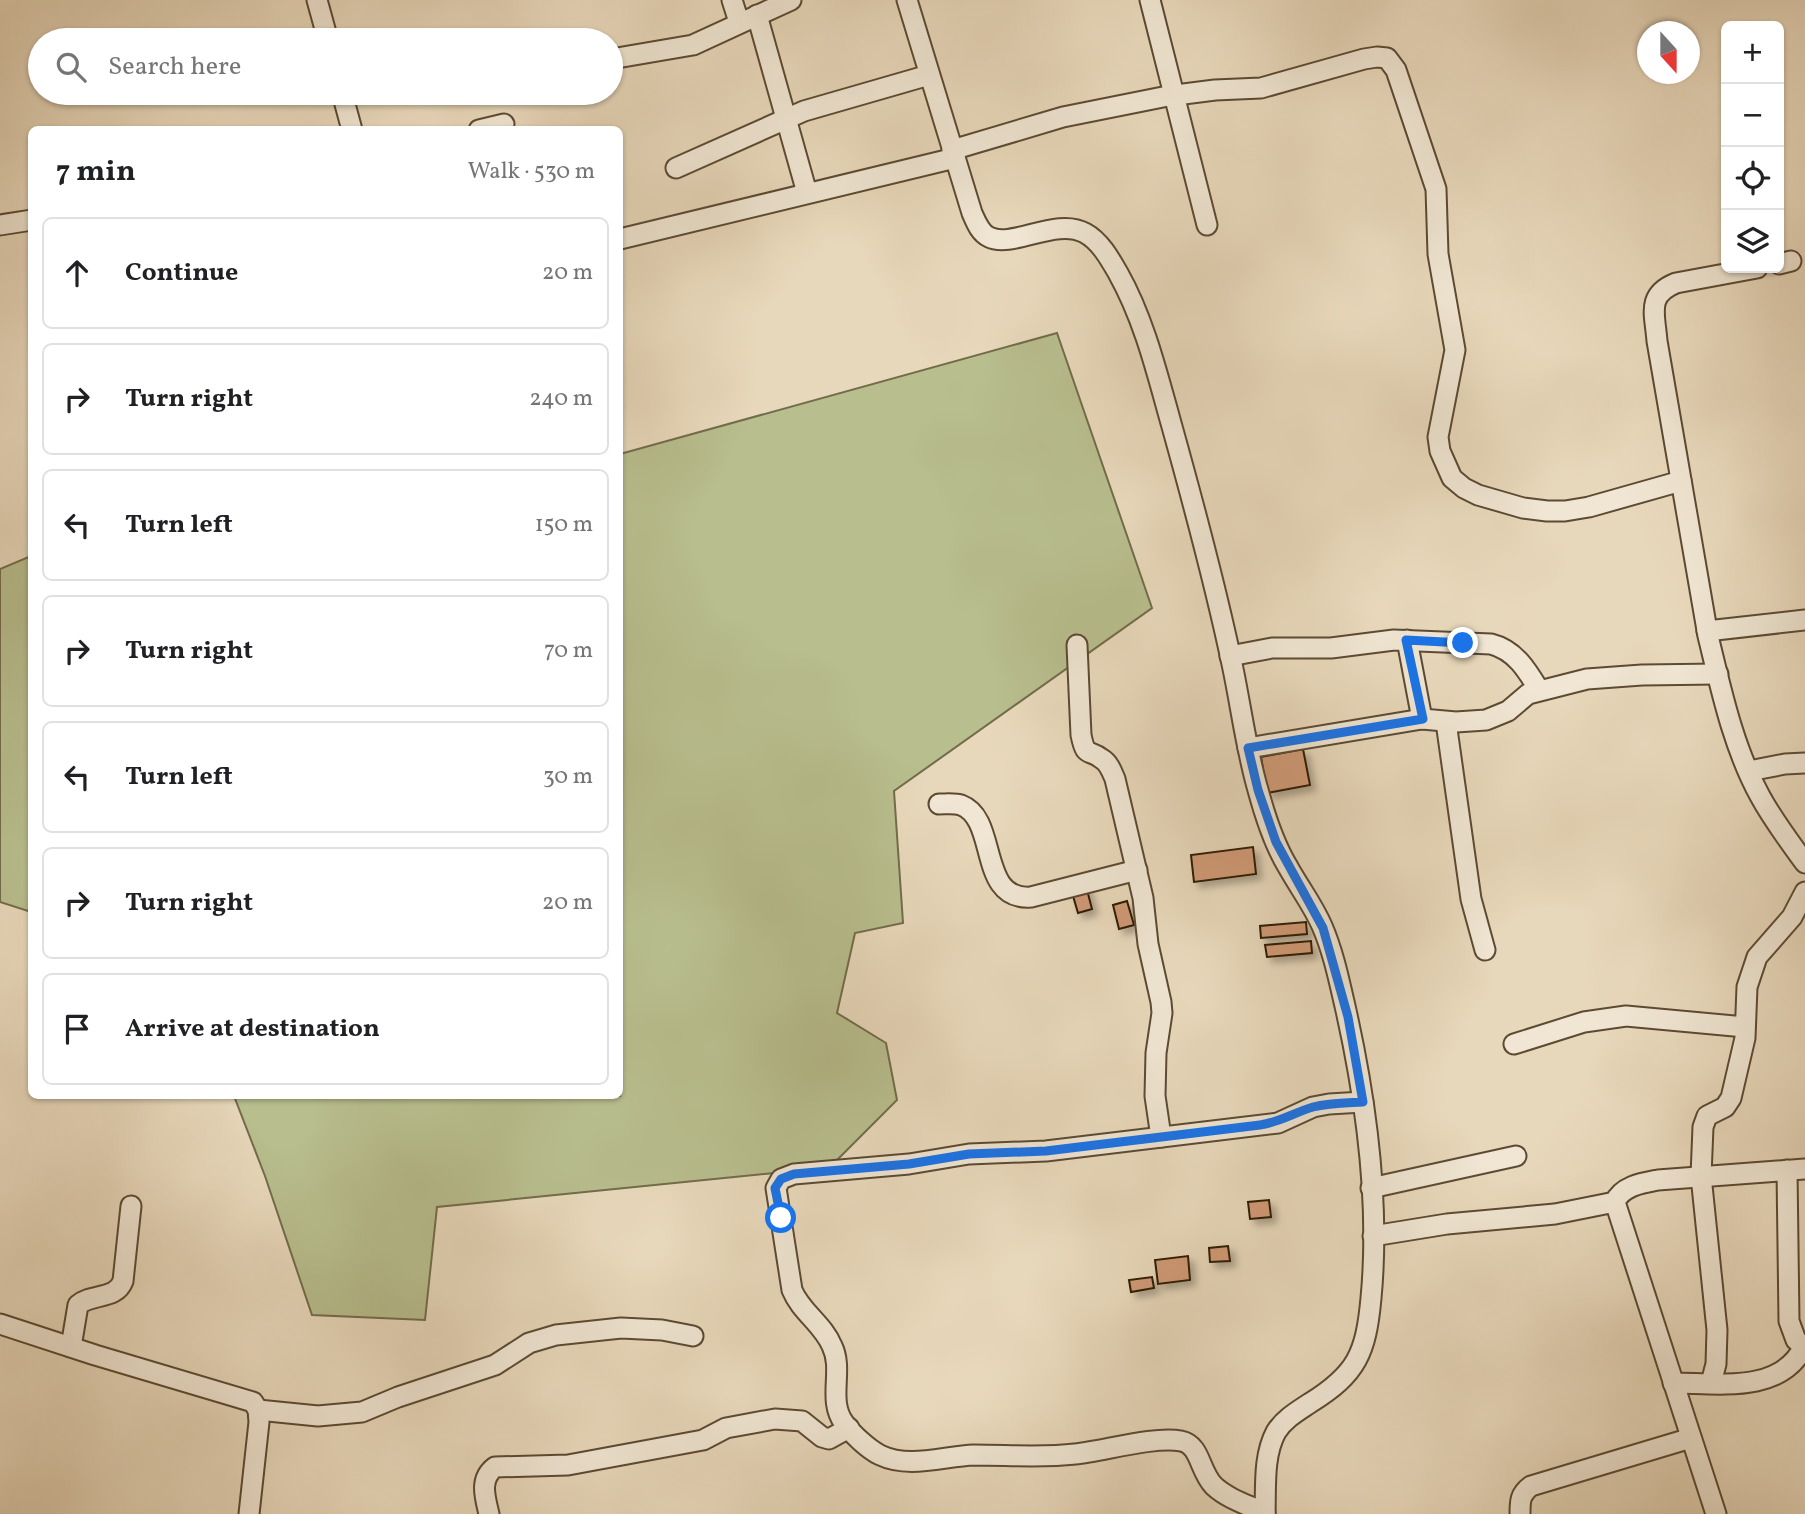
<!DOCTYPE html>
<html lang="en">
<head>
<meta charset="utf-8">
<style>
	body { margin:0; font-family:Vollkorn,serif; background:#f2f2f2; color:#202124 }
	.controls { position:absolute; right:21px; top:21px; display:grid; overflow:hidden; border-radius:10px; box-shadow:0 2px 5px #0004 }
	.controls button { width:63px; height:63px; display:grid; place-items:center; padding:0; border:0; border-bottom:2px solid #e0e0e0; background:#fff; color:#202124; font:35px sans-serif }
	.compass { position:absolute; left:1637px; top:21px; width:63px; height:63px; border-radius:50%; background:#fff; box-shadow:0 2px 5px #0004; rotate:159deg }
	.stop { position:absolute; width:21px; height:21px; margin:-16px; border:5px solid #1a73e8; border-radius:50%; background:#fff }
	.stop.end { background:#1a73e8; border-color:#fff; box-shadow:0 2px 7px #0008 }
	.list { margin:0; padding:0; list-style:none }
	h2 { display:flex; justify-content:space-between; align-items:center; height:91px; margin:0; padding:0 28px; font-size:30px }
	h2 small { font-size:23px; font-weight:400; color:#757577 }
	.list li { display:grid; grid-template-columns:46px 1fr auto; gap:21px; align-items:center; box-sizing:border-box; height:112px; margin:0 14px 14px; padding:0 14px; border:2px solid #e0e0e0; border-radius:10px }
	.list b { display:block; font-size:26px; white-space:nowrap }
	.list em { font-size:23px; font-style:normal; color:#757577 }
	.icon { flex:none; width:38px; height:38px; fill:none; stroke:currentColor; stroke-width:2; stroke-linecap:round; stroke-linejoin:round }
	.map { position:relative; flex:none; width:1805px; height:1514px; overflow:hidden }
	.search { position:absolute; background:#fff; box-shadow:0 2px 5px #0004; left:28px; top:28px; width:595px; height:77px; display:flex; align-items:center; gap:18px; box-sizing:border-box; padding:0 24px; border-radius:38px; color:#757577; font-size:26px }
	.panel { position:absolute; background:#fff; box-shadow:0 2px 5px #0004; left:28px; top:126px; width:595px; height:973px; border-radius:10px }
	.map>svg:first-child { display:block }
	.green { fill:#b8be8e; stroke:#726c4a; stroke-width:2 }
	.building { fill:#cf9a76; stroke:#2d1a06; stroke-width:2; filter:url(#shadow) }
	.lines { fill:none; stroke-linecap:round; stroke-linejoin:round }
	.minor-casing { stroke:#5c4a33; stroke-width:23 }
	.minor { stroke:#f0e6d3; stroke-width:19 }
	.route { stroke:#1a73e8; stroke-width:9 }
</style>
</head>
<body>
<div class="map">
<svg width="1805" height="1514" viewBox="0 0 1805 1514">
	<defs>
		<filter id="shadow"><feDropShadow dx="5.5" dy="5.5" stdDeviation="3.5" flood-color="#0004"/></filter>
	</defs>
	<rect width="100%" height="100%" fill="#e8d8bb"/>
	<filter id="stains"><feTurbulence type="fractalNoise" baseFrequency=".00286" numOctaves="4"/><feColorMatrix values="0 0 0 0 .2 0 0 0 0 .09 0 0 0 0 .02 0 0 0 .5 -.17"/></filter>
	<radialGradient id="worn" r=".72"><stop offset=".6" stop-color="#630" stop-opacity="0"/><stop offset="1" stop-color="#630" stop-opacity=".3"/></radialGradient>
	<g class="green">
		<polygon points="1057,333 1152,608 894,791 903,923 855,933 837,1013 886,1043 897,1100 834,1163 785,1172 437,1207 425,1320 312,1315 265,1176 234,1096 620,1096 620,454"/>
		<polygon points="31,556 31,912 0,902 0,569"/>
	</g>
	<g class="building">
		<polygon points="1303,749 1310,785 1267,793 1261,757"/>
		<polygon points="1253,847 1256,874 1194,882 1191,855"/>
		<polygon points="1086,886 1092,909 1078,913 1071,889"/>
		<polygon points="1127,901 1134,925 1119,929 1113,905"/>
		<polygon points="1306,922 1307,934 1261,938 1260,926"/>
		<polygon points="1311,941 1312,953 1267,957 1265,945"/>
		<polygon points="1269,1200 1271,1217 1250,1219 1248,1202"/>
		<polygon points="1228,1246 1230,1261 1210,1262 1209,1248"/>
		<polygon points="1188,1256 1190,1280 1158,1284 1155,1260"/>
		<polygon points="1152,1277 1154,1288 1131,1292 1129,1280"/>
	</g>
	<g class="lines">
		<defs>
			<g id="minor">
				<polyline points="317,0 328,40"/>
				<polyline points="732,0 739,22"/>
				<path d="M907,0L972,213C976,222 980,233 989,237C1012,249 1056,217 1085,233C1100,241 1110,259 1118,273C1144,319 1157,373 1171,423C1193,502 1215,583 1232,664C1241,706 1246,749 1258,790C1265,816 1274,844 1288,867C1299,887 1313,905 1322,926C1333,951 1339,980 1345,1006C1366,1099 1380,1203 1371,1298C1366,1353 1357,1374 1310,1403C1298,1411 1284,1419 1276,1432C1263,1456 1266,1488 1265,1514"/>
				<polyline points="1150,0 1207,225"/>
				<polyline points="757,15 807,193"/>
				<polyline points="611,59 693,45 791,0"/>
				<polyline points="342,93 352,130"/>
				<polyline points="479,130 504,124"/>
				<polyline points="952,150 1063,117 1168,96 1215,90 1261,88 1364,59 1377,57 1387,58 1396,70 1436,189 1438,254 1455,350 1438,437 1440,451 1452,478 1464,488 1478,495 1523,508 1547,511 1565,511 1589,507 1681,481"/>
				<polyline points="676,168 804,111 929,75"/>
				<polyline points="0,225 32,220"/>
				<polyline points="620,239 955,158"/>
				<polyline points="1779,264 1791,261"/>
				<path d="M1757,268L1676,283C1646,295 1655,314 1657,341L1708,636C1721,689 1733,747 1760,796C1773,820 1789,841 1805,863"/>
				<polyline points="1707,631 1805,620"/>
				<polyline points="1407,640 1422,719"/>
				<path d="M1077,645L1081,735C1086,759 1088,748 1102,759C1109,763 1112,772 1115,779L1143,898L1148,944L1161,1002L1162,1013L1156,1053L1155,1096L1161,1137"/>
				<path d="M1230,656L1272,648H1331L1394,640L1491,644C1515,650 1527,670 1539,690"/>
				<polyline points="1446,722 1471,899 1485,950"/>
				<polyline points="1248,748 1422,719 1456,722 1486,720 1508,711 1528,694 1587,679 1642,675 1718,674"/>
				<polyline points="1749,771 1785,764 1805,763"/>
				<path d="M939,804C946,804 955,803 961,805C999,819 977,901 1031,897L1137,870"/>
				<polyline points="1514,1044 1584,1022 1626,1016 1745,1027"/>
				<polyline points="1787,1170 1789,1321 1796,1340 1805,1348"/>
				<polyline points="1371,1188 1516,1156"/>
				<polyline points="1373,1236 1447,1224 1555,1214 1615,1202"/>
				<polyline points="0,1324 95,1355 253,1402 258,1410 259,1422 249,1514"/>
				<path d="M71,1347L78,1305C92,1293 116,1300 123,1281L131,1206"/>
				<path d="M1673,1383C1716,1383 1780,1394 1803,1348"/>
				<polyline points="1711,1383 1716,1364 1717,1330 1701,1176 1703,1127 1707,1116 1725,1107 1731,1098 1745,1038 1747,987 1757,957 1792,917 1805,892"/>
				<polyline points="258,1410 318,1416 362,1412 398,1397 495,1365 529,1343 556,1335 621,1328 662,1330 693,1336"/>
				<path d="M1265,1513C1248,1505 1228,1499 1214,1486C1199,1471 1201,1445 1181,1441C1154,1436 1104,1451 1075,1454C1042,1458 1008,1455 974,1455C944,1456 909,1469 880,1455C868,1449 852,1434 844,1423C827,1400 844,1370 832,1346C823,1324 801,1312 792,1290L776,1188L781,1179L794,1174L909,1164L969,1154L1046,1151L1278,1123L1313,1107L1329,1104L1363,1102"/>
				<path d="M489,1514C485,1497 479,1479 495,1467L568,1465L703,1440L726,1428L775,1419L802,1421L822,1437L829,1439L849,1428"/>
				<path d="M1520,1514C1520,1501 1520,1494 1531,1486L1691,1438"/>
				<path d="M1716,1514L1615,1202C1622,1186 1642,1183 1658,1180L1805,1169"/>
			</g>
		</defs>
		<use href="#minor" class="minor-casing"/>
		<use href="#minor" class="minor"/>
	</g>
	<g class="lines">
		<path class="route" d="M781,1218L775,1188L781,1179L794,1174L909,1164L969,1154L1046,1151L1260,1125C1281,1122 1293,1113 1313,1107C1329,1103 1346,1103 1363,1102L1348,1017L1323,928L1276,842L1258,790L1248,748L1423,719L1406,640L1463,643"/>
	</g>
	<rect width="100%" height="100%" filter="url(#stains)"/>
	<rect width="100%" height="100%" fill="url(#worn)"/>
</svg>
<div class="controls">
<button>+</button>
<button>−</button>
<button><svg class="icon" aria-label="locate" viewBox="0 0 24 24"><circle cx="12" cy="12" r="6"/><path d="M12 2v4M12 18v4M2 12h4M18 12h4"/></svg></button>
<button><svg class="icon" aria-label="layers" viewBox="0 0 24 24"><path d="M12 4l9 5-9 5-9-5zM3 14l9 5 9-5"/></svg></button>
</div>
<svg class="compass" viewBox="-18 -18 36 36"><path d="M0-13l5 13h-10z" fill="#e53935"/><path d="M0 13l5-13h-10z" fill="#757577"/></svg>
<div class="stop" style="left:781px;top:1218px"></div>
<div class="stop end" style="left:1463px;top:643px"></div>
<div class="search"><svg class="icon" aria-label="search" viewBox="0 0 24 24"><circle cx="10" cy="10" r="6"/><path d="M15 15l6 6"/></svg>Search here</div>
<section class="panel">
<h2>7 min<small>Walk · 530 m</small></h2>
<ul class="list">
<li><svg class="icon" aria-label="ahead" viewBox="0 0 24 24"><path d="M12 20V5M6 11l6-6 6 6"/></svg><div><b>Continue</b></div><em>20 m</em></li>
<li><svg class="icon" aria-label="right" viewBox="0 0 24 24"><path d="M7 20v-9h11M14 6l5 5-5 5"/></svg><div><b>Turn right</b></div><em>240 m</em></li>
<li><svg class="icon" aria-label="left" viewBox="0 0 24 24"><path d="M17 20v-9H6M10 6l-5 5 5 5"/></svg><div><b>Turn left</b></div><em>150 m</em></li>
<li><svg class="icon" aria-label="right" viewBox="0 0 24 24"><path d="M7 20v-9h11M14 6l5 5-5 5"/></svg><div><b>Turn right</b></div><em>70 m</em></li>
<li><svg class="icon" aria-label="left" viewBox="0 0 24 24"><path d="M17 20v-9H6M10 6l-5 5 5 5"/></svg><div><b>Turn left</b></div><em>30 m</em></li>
<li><svg class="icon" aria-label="right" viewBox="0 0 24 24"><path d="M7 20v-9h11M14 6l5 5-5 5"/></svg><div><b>Turn right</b></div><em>20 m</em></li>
<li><svg class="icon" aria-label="arrive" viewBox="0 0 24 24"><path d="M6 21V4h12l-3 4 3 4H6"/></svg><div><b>Arrive at destination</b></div></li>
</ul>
</section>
</div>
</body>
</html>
